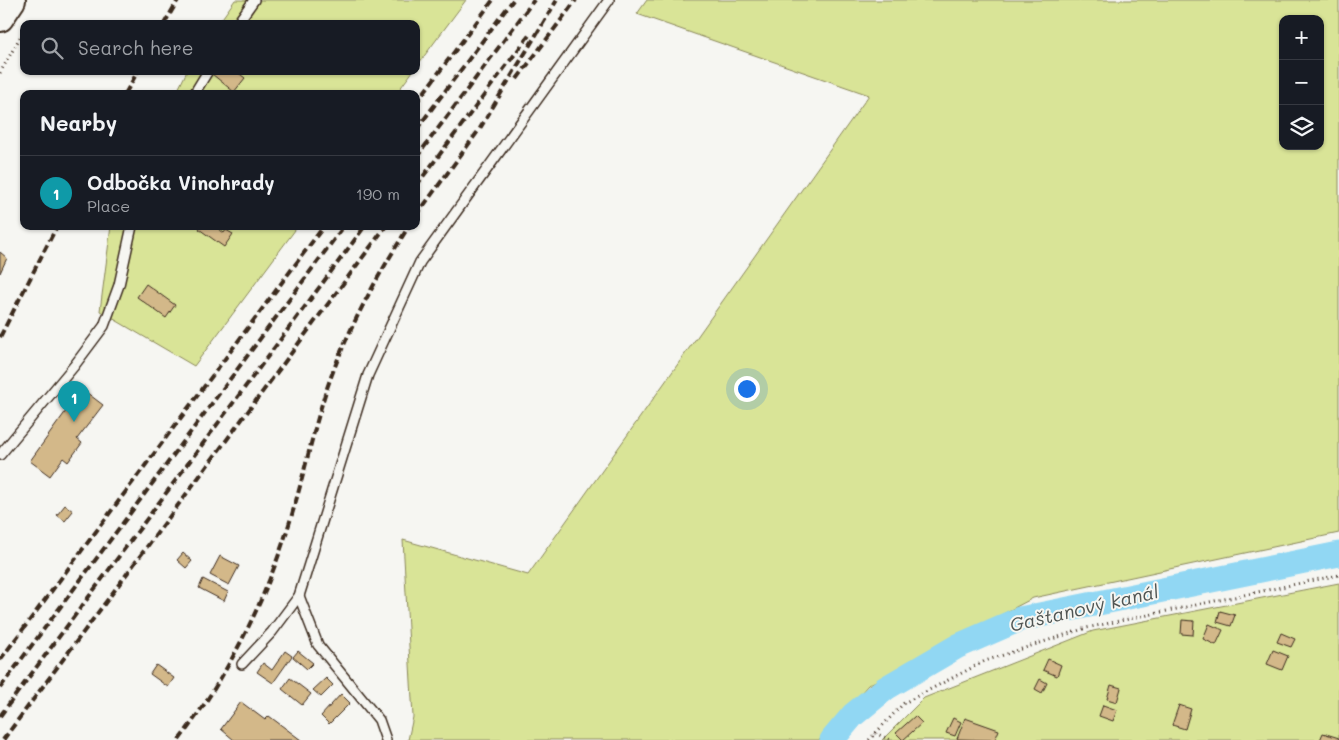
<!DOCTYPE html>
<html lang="en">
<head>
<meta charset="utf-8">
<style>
	body { margin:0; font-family:Mali,sans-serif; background:#242831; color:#f1f3f6 }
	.controls { position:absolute; right:15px; top:15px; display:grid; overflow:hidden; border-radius:10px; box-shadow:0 1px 4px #0004 }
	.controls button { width:45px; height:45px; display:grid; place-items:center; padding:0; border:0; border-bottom:1px solid #363941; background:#171b24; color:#f1f3f6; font:25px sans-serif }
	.you { position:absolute; left:746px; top:388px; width:18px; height:18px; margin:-12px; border:4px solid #fff; border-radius:50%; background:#1a73e8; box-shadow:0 0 0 8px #1a73e833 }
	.badge { display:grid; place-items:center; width:32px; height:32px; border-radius:50%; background:#ea580c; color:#fff; font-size:16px; font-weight:700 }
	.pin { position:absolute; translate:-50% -41px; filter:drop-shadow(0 1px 2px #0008) }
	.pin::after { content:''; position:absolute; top:26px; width:18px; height:15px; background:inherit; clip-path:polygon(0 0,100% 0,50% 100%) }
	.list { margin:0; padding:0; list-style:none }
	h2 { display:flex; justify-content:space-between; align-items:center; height:65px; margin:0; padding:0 20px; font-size:21px }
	h2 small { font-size:16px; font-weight:400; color:#9ea1a6 }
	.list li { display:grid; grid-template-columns:32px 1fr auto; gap:15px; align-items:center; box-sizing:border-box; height:75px; padding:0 20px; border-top:1px solid #363941 }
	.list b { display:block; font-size:19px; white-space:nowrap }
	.list p { margin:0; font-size:16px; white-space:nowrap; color:#9ea1a6 }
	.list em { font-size:16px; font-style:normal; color:#9ea1a6 }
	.icon { flex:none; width:28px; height:28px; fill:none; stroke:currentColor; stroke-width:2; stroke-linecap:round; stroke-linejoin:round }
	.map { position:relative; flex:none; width:1339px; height:740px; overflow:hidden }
	.search { position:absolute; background:#171b24; box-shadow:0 1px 4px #0004; left:20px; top:20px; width:400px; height:55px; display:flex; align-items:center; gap:12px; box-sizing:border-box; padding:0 18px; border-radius:10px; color:#9ea1a6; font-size:19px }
	.panel { position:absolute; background:#171b24; box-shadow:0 1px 4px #0004; left:20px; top:90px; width:400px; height:140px; border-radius:10px }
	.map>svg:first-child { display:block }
	.green { fill:#d9e497; stroke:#8a875a; fill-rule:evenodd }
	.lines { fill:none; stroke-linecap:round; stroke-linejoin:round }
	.canal { stroke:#91d7f3; stroke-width:25 }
	.building { fill:#d3b889; stroke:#3b2a1e }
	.lane-casing { stroke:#3b2a1e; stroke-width:12 }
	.secondary-casing { stroke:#3b2a1e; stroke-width:30 }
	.path { stroke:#3b2a1e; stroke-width:3; stroke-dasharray:1 4; stroke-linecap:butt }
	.lane { stroke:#f6f6f2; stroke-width:9 }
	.secondary { stroke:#f6f6f2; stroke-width:26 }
	.rail { stroke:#3b2a1e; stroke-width:4; stroke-dasharray:8 4; stroke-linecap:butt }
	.labels { text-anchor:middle; stroke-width:4; stroke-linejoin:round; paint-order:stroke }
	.water-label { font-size:19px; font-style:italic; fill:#505553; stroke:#f6f6f2 }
</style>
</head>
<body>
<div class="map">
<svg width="1339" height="740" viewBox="0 0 1339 740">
	<rect width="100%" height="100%" fill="#f6f6f2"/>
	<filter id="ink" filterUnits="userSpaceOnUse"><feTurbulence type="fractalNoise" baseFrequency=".02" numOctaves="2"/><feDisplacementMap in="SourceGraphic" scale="10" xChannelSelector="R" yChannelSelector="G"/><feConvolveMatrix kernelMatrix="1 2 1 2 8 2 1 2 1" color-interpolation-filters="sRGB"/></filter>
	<g filter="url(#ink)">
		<g class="green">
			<polygon points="235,0 466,0 416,67 416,24 218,24"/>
			<path d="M647,0H1339V533L1033,598L868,685L820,740H408L413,717L403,540L528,575L869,95L637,14ZM1283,19H1320V146H1283Z"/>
			<polygon points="187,71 413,71 396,94 176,94"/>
			<polygon points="111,226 298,226 194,366 100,311"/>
			<polygon points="1339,583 1339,740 882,740 924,698 1093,631"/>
		</g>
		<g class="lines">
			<polyline class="canal" points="832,740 853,715 886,688 958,646 1020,619 1339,554"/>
		</g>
		<g class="building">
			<polygon points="213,71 236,71 245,78 234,92 212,74"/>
			<polygon points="201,226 215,226 224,233 226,230 233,234 224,247 199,229"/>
			<polygon points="0,252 7,258 0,273"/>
			<polygon points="146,284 175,305 166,318 137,297"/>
			<polygon points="82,389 103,405 77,439 82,443 68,462 63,458 50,476 30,461"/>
			<polygon points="65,505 73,511 65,521 57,515"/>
			<polygon points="183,553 192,561 186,568 177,560"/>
			<polygon points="220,556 239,566 229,585 210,575"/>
			<polygon points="203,579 228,592 224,601 199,588"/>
			<polygon points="1220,611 1235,615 1231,626 1217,622"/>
			<polygon points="1182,620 1194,621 1193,635 1181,634"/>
			<polygon points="1209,624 1223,630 1216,645 1203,639"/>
			<polygon points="1281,633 1295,639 1291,647 1277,642"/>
			<polygon points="1273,650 1288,656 1282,670 1267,664"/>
			<polygon points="285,651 292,656 273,683 257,672 263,663 272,670"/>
			<polygon points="298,651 313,663 307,669 293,657"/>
			<polygon points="1048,659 1061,665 1057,676 1043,670"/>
			<polygon points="156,665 174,678 168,687 150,674"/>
			<polygon points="290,678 311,694 302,705 282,689"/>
			<polygon points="326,678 333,685 321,697 313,690"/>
			<polygon points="1040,679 1047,683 1042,693 1035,689"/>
			<polygon points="1111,685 1121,688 1117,702 1107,699"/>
			<polygon points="341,694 350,703 329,724 321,716"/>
			<polygon points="241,702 265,720 269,716 301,740 234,740 221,729"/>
			<polygon points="1103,705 1117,710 1113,721 1099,716"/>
			<polygon points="1179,705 1191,709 1185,729 1172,725"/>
			<polygon points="915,716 922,723 903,740 896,733"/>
			<polygon points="953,718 961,722 955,736 946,733"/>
			<polygon points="965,718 999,730 995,740 957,739"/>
			<polygon points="1323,733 1339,738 1338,740 1320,740"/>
		</g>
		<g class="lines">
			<defs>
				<g id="lane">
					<polyline points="237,24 254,0"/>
					<polyline points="194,94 208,71"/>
					<polyline points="0,455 74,366 104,326 119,285 132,226"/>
					<polyline points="242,664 272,632 299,596"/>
					<polyline points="386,740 379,720 318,645 299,596 368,375 420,262 609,0"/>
				</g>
				<polyline id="secondary" points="0,18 12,0"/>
			</defs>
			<use href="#lane" class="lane-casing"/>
			<use href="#secondary" class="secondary-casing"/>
			<g class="path">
				<polyline points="0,73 23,32"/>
				<polyline points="875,733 891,740"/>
				<polyline points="869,740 904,703 985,661 1086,628 1339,575"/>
			</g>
			<use href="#lane" class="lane"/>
			<use href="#secondary" class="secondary"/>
			<g class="rail">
				<polyline points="164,24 178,0"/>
				<polyline points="517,79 576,0"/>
				<polyline points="125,94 138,71"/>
				<polyline points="416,103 493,0"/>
				<polyline points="416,130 513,0"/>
				<polyline points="416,158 534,0"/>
				<polyline points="416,186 530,34"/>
				<polyline points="416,216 479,130 557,0"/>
				<polyline points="0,337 57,226"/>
				<polyline points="0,660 324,226"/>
				<polyline points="0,688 344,226"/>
				<polyline points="0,716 365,226"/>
				<polyline points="3,740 386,226"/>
				<path d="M179,740C231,671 269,594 293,511C305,471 313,431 326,391C346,332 376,278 409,226"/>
			</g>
		</g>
	</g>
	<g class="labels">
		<g class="water-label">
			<text transform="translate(1084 608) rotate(-13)" y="7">Gaštanový kanál</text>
		</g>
	</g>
</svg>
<div class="controls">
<button>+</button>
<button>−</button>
<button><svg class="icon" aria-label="layers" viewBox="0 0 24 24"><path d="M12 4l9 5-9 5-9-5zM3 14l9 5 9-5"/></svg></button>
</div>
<div class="you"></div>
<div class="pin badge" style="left:74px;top:422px;background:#0f9aa8">1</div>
<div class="search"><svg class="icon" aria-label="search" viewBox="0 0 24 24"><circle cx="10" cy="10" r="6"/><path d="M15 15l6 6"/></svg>Search here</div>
<section class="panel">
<h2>Nearby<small></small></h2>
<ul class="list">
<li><span class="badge" style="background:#0f9aa8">1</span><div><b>Odbočka Vinohrady</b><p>Place</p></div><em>190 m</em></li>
</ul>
</section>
</div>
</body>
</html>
